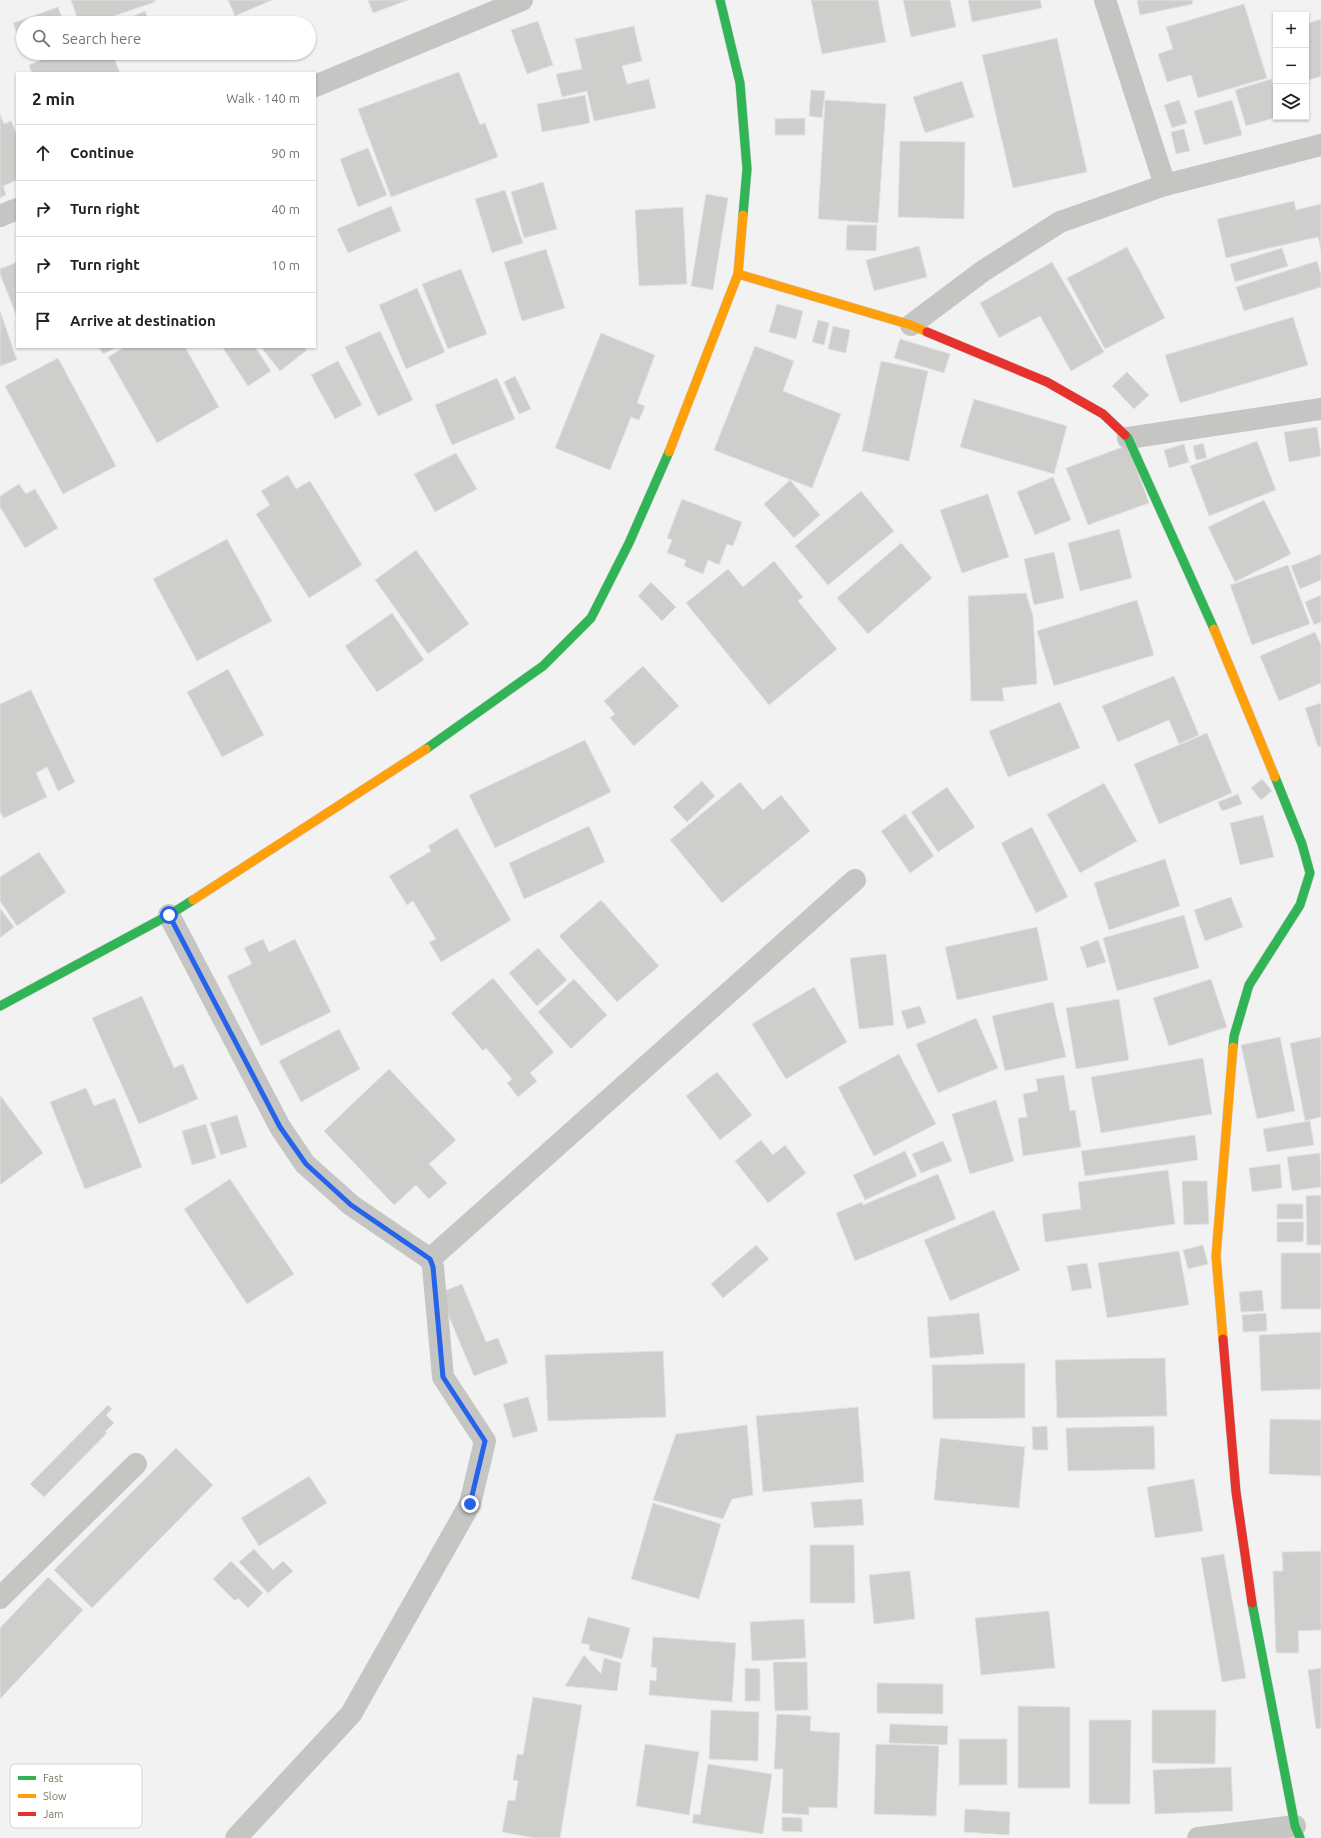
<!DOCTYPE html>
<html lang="en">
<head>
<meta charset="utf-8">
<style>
	body { margin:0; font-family:Ubuntu,sans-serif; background:#f6f6f6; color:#222 }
	.controls { position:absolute; right:12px; top:12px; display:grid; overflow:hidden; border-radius:0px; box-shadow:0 1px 3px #0004 }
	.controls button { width:36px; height:36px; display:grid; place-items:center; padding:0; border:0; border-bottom:1px solid #e0e0e0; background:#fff; color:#222; font:20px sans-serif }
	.stop { position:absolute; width:12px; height:12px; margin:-9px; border:3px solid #2563eb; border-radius:50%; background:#fff }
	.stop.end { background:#2563eb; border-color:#fff; box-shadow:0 1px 4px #0008 }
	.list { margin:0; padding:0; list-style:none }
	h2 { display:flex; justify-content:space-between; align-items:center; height:52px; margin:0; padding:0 16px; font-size:17px }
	h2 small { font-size:13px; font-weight:400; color:#767676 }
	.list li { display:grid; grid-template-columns:26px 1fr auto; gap:12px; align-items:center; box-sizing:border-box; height:56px; padding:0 16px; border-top:1px solid #e0e0e0 }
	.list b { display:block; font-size:15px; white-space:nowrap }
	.list em { font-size:13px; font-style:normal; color:#767676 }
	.icon { flex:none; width:22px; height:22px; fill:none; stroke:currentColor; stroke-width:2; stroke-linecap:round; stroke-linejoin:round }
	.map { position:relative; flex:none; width:1321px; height:1838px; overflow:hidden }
	.search { position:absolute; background:#fff; box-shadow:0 1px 3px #0004; left:16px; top:16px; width:300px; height:44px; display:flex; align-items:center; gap:10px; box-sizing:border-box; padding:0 14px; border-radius:22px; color:#767676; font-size:15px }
	.panel { position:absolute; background:#fff; box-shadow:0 1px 3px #0004; left:16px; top:72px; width:300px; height:276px; border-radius:0px }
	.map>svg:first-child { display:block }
	.building { fill:#cececc; stroke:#e2e2e2 }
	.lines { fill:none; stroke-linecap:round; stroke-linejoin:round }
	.fast-casing { stroke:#cecfcd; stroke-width:10 }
	.slow-casing { stroke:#cecfcd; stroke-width:10 }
	.jam-casing { stroke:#cecfcd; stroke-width:10 }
	.street { stroke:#c5c6c3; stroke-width:22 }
	.fast { stroke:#30b455; stroke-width:9 }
	.slow { stroke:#ff9f0a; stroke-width:9 }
	.jam { stroke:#e5322d; stroke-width:9 }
	.route { stroke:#2563eb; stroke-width:5 }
	.key { fill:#fff; stroke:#d4d7d0; stroke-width:1 }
	.key-label { font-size:11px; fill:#707962 }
</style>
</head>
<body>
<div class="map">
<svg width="1321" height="1838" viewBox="0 0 1321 1838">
	<rect width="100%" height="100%" fill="#f3f2f3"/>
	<g class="building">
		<polygon points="71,0 155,0 155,2 93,23 79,23"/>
		<polygon points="228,0 272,0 235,16"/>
		<polygon points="368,0 408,0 373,13"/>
		<polygon points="811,0 878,0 886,42 822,54"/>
		<polygon points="903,0 950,0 956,27 911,37"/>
		<polygon points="968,0 1040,0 1042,8 972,22"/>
		<polygon points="1137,0 1192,0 1193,4 1140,15"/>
		<polygon points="1244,4 1267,78 1198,98 1191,75 1167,82 1158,54 1173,49 1166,27"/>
		<polygon points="58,7 64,23 23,23 22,47 13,23"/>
		<polygon points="145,11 150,23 120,23 120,22"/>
		<polygon points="1321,19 1321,76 1306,81 1306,24"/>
		<polygon points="538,21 553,65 527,74 511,30"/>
		<polygon points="634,26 642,61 622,66 627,84 649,79 656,108 594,121 587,91 562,97 556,74 582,69 575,39"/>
		<polygon points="1057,38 1087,172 1013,188 982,55"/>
		<polygon points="59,53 112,53 120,73 32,73 29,65"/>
		<polygon points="459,72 480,125 485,123 498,157 391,197 358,109"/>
		<polygon points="1271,79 1276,96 1276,117 1277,117 1246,126 1235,90"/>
		<polygon points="962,81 974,117 925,133 913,97"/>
		<polygon points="811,90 825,91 822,118 809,116"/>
		<polygon points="585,95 590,123 542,132 537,104"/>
		<polygon points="825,100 886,104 878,223 818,219"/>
		<polygon points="1179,100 1187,123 1172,128 1164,105"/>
		<polygon points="1232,100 1242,135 1204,145 1194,111"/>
		<polygon points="0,114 4,124 11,121 17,135 17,180 3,186 6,195 0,198"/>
		<polygon points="805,118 805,135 775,135 775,119"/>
		<polygon points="1184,129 1190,151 1176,154 1171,132"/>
		<polygon points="900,141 965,142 964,219 898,217"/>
		<polygon points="368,148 387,195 358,207 340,159"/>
		<polygon points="543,182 557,229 524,238 511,192"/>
		<polygon points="505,190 523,243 492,253 475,199"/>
		<polygon points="706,194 728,198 713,290 691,286"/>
		<polygon points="1294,201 1296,210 1321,204 1321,250 1318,237 1226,258 1217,219"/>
		<polygon points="391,206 401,231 348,253 337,229"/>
		<polygon points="683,207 687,284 639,286 635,210"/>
		<polygon points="847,225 877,225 876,251 846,250"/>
		<polygon points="919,246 927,277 874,291 866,260"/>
		<polygon points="1127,247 1165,318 1105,349 1067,278"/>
		<polygon points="1282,248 1288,266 1235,282 1230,264"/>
		<polygon points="546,249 565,308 522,321 504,262"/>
		<polygon points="1317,261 1321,274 1321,287 1244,311 1236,287"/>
		<polygon points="17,262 17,317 0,274 0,269"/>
		<polygon points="1052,262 1104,352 1071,371 1040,316 999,338 980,303"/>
		<polygon points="461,269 487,334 448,349 422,284"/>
		<polygon points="417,288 445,352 406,369 379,305"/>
		<polygon points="777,304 803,311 796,339 769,332"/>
		<polygon points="0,311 17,360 0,366"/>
		<polygon points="1293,317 1308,365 1180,403 1165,355"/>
		<polygon points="818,320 829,323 824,345 812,342"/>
		<polygon points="833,326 850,330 846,353 828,349"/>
		<polygon points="380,331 413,400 378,416 345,347"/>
		<polygon points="601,333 655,355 637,403 645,406 639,420 631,417 610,470 555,448"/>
		<polygon points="900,339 950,354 944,373 894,358"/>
		<polygon points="755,346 794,361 783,391 841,414 812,488 714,450"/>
		<polygon points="99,347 117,347 103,354"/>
		<polygon points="125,347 185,347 219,407 157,443 108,357"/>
		<polygon points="225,347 255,347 271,371 248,386 223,348"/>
		<polygon points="261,347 304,347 307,350 280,371"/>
		<polygon points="58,358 116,466 63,494 5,386"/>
		<polygon points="338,361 362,405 335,419 311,375"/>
		<polygon points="881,361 928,371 909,461 862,451"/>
		<polygon points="1127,372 1149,395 1134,409 1112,386"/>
		<polygon points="515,376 531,409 519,414 504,382"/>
		<polygon points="497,378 515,419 452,445 435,405"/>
		<polygon points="974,399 1067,426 1054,474 960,447"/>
		<polygon points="1317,427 1321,456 1289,462 1284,432"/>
		<polygon points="1257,441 1276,490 1209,516 1190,466"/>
		<polygon points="1203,443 1207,458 1196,460 1193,446"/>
		<polygon points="1184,444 1189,462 1169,468 1164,450"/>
		<polygon points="1128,445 1149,503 1088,525 1066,468"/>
		<polygon points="456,453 477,489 435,512 414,474"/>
		<polygon points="288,475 296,489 310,481 362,565 309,598 256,514 270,505 261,491"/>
		<polygon points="1053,477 1071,520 1035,535 1017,492"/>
		<polygon points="790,480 820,515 794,538 764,504"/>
		<polygon points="19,484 26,494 35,489 58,528 25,548 0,507 0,496"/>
		<polygon points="861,491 894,531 828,585 795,546"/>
		<polygon points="988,494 1009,557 962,573 940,510"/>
		<polygon points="682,499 742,522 733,546 727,544 719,565 708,560 703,574 684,566 686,560 667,553 672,540 667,538"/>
		<polygon points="1264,500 1291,554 1235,582 1208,527"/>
		<polygon points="1119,529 1132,578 1080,591 1068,543"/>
		<polygon points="227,539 272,621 197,661 153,579"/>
		<polygon points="901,543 932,578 868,634 837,598"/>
		<polygon points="416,550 469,624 428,654 375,580"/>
		<polygon points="1054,552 1064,598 1034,605 1024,559"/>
		<polygon points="1321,554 1321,580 1300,589 1291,566"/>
		<polygon points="774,561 803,597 798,601 837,649 769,705 686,603 728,569 743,587"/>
		<polygon points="1288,565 1310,624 1252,645 1230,585"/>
		<polygon points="651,582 676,607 662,621 638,596"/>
		<polygon points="1026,593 1033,616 1037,684 1002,688 1004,701 971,701 968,596"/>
		<polygon points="1321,595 1321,622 1314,625 1305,602"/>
		<polygon points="1137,600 1154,655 1054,686 1037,631"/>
		<polygon points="392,613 424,660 377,692 345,646"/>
		<polygon points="1315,632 1321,645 1321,683 1279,701 1260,656"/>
		<polygon points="643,666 679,706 634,746 610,718 615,714 604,701"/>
		<polygon points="228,669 264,735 222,757 187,692"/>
		<polygon points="1174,676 1199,735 1179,744 1169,720 1118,742 1102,706"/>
		<polygon points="31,690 75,782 58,791 47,767 36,773 47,797 4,818 0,812 0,704"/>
		<polygon points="1060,702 1080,748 1008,777 989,731"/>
		<polygon points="1321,703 1321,746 1318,747 1305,708"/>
		<polygon points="1207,733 1232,793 1159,824 1134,764"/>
		<polygon points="585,740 611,792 495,848 469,795"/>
		<polygon points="1262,779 1272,791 1261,800 1251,788"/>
		<polygon points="702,781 715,796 687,822 673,807"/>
		<polygon points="740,782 763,810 781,795 810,831 722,903 670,840"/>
		<polygon points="1104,783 1137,841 1080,873 1047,814"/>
		<polygon points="947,787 975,827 938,852 911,812"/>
		<polygon points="1238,794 1242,804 1222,811 1218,802"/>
		<polygon points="905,814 934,856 910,873 881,831"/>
		<polygon points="1263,815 1274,857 1240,865 1230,823"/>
		<polygon points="589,826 605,862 524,899 509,863"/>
		<polygon points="1032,827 1068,897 1036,913 1001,843"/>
		<polygon points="457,828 511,920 441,962 429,942 436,939 413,901 407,905 389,876 431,851 428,846"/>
		<polygon points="39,852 66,892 17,926 0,901 0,877"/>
		<polygon points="1165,859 1180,906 1109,930 1094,883"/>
		<polygon points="1231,897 1243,927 1205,941 1194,910"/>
		<polygon points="601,900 659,966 617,1002 559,936"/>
		<polygon points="0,908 14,927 0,938"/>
		<polygon points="1184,915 1199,968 1117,991 1103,938"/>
		<polygon points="1037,927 1048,980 957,1000 945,947"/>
		<polygon points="263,939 269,952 295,939 331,1012 261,1046 227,976 252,964 244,948"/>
		<polygon points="1098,940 1106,962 1087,968 1080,947"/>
		<polygon points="538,948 567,980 537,1006 509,973"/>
		<polygon points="886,954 894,1025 859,1029 850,958"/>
		<polygon points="493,978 554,1052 530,1073 537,1081 518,1097 507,1083 512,1079 486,1048 483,1051 451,1013"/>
		<polygon points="574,979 607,1015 571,1049 538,1012"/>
		<polygon points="1211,979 1227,1027 1169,1046 1153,998"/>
		<polygon points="814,987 847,1042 786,1079 752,1024"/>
		<polygon points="142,996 174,1068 183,1064 198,1099 139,1124 92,1018"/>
		<polygon points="1119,999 1129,1060 1076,1069 1066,1008"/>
		<polygon points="1053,1002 1066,1057 1005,1071 992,1016"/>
		<polygon points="920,1006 926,1023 907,1029 901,1011"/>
		<polygon points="976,1018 998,1068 938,1093 916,1044"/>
		<polygon points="339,1029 360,1069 301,1102 279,1061"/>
		<polygon points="1280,1037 1295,1111 1257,1119 1241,1045"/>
		<polygon points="1321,1037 1321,1117 1305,1121 1290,1043"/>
		<polygon points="899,1054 936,1124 874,1156 838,1087"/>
		<polygon points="1203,1058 1212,1114 1101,1133 1091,1077"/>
		<polygon points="389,1069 456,1140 429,1164 447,1183 429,1199 416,1185 394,1205 324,1131"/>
		<polygon points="717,1072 752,1115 720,1140 686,1096"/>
		<polygon points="1064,1075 1070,1111 1075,1110 1081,1147 1023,1156 1018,1118 1027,1117 1023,1094 1038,1091 1036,1079"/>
		<polygon points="86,1088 94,1106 115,1098 142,1167 85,1189 50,1102"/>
		<polygon points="0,1095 43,1153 0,1185"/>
		<polygon points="996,1100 1014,1161 970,1174 952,1114"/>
		<polygon points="237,1115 247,1147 221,1155 210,1123"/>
		<polygon points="1310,1121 1314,1145 1267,1152 1263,1129"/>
		<polygon points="206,1124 216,1158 192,1165 182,1131"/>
		<polygon points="1195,1135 1198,1160 1085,1176 1081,1151"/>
		<polygon points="761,1140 773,1155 785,1145 806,1173 768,1203 735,1161"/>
		<polygon points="943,1141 952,1161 921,1173 912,1154"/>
		<polygon points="905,1151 917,1176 865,1200 853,1175"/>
		<polygon points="1320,1153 1321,1187 1292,1191 1287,1157"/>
		<polygon points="1280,1164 1282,1188 1252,1192 1249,1168"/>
		<polygon points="1168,1170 1175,1224 1045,1242 1042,1214 1081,1209 1078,1182"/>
		<polygon points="938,1174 956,1219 855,1261 836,1213 862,1202 863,1205"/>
		<polygon points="230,1179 294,1274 247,1304 184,1209"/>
		<polygon points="1182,1181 1207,1181 1209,1224 1184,1225"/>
		<polygon points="1321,1195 1321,1245 1307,1245 1306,1196"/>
		<rect x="1277" y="1204" width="26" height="15"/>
		<polygon points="994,1210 1020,1270 950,1301 924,1240"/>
		<polygon points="1277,1222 1304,1222 1303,1242 1277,1242"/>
		<polygon points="756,1245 769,1259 723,1298 711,1284"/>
		<polygon points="1203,1245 1208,1264 1188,1269 1183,1250"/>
		<polygon points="1179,1251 1189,1305 1107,1318 1098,1263"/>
		<rect x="1281" y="1253" width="40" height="56"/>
		<polygon points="1087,1263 1092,1288 1072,1291 1067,1266"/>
		<polygon points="462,1284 486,1342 498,1338 508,1363 474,1376 439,1293"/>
		<polygon points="1262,1290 1264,1311 1241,1312 1239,1292"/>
		<polygon points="979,1313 984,1354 930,1358 927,1317"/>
		<polygon points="1266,1313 1267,1331 1243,1332 1242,1315"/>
		<polygon points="1321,1332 1321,1389 1261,1391 1259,1335"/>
		<polygon points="663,1351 666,1417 548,1421 545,1355"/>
		<polygon points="1165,1358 1167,1416 1057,1418 1055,1360"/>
		<polygon points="1025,1363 1025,1418 933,1419 932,1365"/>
		<polygon points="528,1397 538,1431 513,1438 503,1404"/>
		<polygon points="108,1405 112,1409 106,1415 114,1423 105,1432 107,1433 44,1497 30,1484"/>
		<polygon points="858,1407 864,1482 763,1492 756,1416"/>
		<polygon points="1270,1419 1321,1420 1321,1476 1269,1474"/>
		<polygon points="747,1425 753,1495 732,1499 723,1519 653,1500 676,1434"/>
		<polygon points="1047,1426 1048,1450 1033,1450 1032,1427"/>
		<polygon points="1154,1426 1155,1469 1068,1471 1066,1428"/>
		<polygon points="940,1438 1025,1447 1019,1508 934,1500"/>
		<polygon points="176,1448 213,1485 92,1608 54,1570"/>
		<polygon points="309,1476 327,1503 259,1546 241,1518"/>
		<polygon points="1194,1479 1203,1531 1155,1538 1147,1487"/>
		<polygon points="862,1499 864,1525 814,1528 811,1502"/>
		<polygon points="653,1503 721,1524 699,1599 631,1579"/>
		<polygon points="810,1545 854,1545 855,1603 810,1603"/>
		<polygon points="254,1549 273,1570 283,1561 293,1571 268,1593 239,1562"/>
		<polygon points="1321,1551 1321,1630 1298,1631 1299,1653 1276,1653 1273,1571 1283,1571 1282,1552"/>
		<polygon points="1224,1554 1246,1678 1222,1682 1201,1558"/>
		<polygon points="231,1561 263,1593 248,1608 238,1598 235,1601 213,1579"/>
		<polygon points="910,1571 915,1619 874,1624 869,1575"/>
		<polygon points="48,1577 83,1610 0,1699 0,1628"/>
		<polygon points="1049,1611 1055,1668 981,1675 975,1618"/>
		<polygon points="588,1617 630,1628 622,1659 589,1650 590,1645 581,1643"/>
		<polygon points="804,1619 806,1658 752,1661 750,1622"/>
		<polygon points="653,1637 736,1643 732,1702 649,1695 650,1680 656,1681 657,1668 651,1667"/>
		<polygon points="584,1655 601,1674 604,1658 621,1663 617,1691 565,1686"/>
		<polygon points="773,1662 807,1662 808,1710 775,1711"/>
		<polygon points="745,1668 760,1669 760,1701 745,1701"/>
		<polygon points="1321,1668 1321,1728 1316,1729 1308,1670"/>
		<polygon points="877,1683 943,1684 943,1714 877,1713"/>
		<polygon points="533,1697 582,1705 560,1838 534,1838 502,1832 508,1800 515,1801 518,1781 513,1780 517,1754 523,1755"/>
		<polygon points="1018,1706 1070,1707 1070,1788 1018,1788"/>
		<polygon points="711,1710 759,1712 758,1761 709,1759"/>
		<polygon points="1152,1710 1216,1710 1215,1764 1152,1763"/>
		<polygon points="777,1714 811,1716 810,1731 840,1733 837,1808 809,1807 809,1815 782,1813 783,1769 774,1769"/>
		<polygon points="1089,1720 1131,1720 1130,1804 1089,1804"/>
		<polygon points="890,1724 948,1726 947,1745 889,1743"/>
		<rect x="959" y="1739" width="48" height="46"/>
		<polygon points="645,1744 699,1752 689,1815 636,1806"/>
		<polygon points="876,1744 939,1746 936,1816 874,1814"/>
		<polygon points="708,1764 772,1774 763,1834 692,1823 694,1814 700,1815"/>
		<polygon points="1231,1767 1233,1811 1155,1814 1153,1770"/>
		<polygon points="965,1809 1010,1812 1009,1835 964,1832"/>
		<polygon points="782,1817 802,1818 802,1832 782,1831"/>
	</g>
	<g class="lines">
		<defs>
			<g id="fast">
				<polyline points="720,0 740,83 747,169 743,215"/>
				<polyline points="1125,435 1128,438 1214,629"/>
				<polyline points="426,749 543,666 591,618 629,543 669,452"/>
				<polyline points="0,1006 169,915 193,900"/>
				<polyline points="1233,1047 1234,1036 1249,985 1300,905 1310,873 1302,844 1275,777"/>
				<polyline points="1252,1603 1295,1826 1300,1838"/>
			</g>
			<g id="slow">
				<polyline points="738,274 911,325 927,332"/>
				<polyline points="669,452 738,274 743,215"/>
				<polyline points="1214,629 1275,777"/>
				<polyline points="193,900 426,749"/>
				<polyline points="1223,1339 1216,1256 1233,1047"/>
			</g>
			<g id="jam">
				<polyline points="927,332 1047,382 1103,414 1125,435"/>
				<polyline points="1223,1339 1236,1492 1252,1603"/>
			</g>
		</defs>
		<use href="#fast" class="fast-casing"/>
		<use href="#slow" class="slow-casing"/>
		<use href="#jam" class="jam-casing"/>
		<g class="street">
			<polyline points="1105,0 1165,185"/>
			<polyline points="315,86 522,0"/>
			<polyline points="0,216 17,209"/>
			<polyline points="911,325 983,271 1060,222 1165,185 1321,145"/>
			<polyline points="1128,438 1321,409"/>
			<polyline points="169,915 280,1127 305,1164 351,1205 430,1259 433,1267 443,1377 485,1441 470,1504 351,1714 236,1838"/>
			<polyline points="430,1259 855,880"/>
			<polyline points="0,1598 136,1464"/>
			<polyline points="1198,1838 1295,1826"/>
		</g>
		<use href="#fast" class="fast"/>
		<use href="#slow" class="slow"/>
		<use href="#jam" class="jam"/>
	</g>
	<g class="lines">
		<polyline class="route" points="169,915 280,1127 306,1164 351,1205 430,1259 433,1267 443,1377 485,1441 470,1504"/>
	</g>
	<rect x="10" y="1764" width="132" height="64" rx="6" class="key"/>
	<rect x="18" y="1776" width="18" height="4" fill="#30b455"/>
	<rect x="18" y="1794" width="18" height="4" fill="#ff9f0a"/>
	<rect x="18" y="1812" width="18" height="4" fill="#e5322d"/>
	<g class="key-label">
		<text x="43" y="1782">Fast</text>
		<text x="43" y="1800">Slow</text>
		<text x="43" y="1818">Jam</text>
	</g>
</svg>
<div class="controls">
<button>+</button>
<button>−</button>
<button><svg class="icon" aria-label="layers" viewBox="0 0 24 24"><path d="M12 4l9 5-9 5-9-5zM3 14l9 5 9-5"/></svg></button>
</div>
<div class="stop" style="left:169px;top:915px"></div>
<div class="stop end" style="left:470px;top:1504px"></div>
<div class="search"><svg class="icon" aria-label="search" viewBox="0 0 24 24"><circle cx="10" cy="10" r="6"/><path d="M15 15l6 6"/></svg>Search here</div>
<section class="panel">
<h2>2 min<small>Walk · 140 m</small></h2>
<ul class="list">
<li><svg class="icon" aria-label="ahead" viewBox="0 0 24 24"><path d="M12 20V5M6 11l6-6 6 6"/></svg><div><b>Continue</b></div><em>90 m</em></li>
<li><svg class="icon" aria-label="right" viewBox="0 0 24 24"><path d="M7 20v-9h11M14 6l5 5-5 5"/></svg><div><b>Turn right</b></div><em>40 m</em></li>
<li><svg class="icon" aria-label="right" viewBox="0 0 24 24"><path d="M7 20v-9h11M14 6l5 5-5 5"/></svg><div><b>Turn right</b></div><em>10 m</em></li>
<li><svg class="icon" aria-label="arrive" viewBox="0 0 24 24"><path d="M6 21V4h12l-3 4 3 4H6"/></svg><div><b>Arrive at destination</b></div></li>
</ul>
</section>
</div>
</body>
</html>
